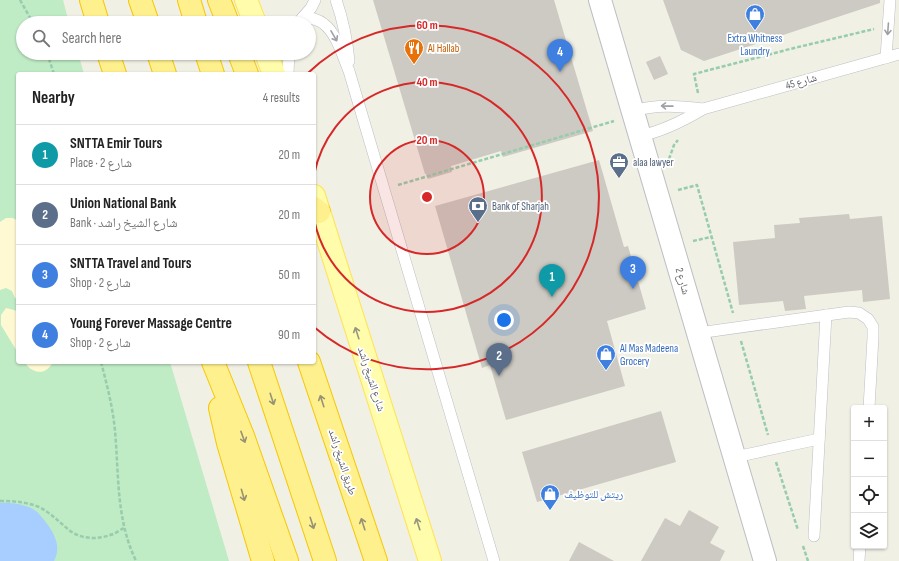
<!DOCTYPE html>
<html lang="en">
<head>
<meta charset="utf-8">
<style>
	body { margin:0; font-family:"Sofia Sans Condensed","Noto Naskh Arabic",sans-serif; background:#f2f2f2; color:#222 }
	.controls { position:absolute; right:12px; bottom:12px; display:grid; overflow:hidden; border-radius:4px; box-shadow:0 1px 3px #0004 }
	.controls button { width:36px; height:36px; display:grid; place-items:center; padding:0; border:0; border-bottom:1px solid #e0e0e0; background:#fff; color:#222; font:20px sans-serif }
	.you { position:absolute; left:504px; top:320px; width:14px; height:14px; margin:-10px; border:3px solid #fff; border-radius:50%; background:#1a73e8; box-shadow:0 0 0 6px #1a73e833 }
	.badge { display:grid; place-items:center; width:26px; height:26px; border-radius:50%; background:#fc4c20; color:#fff; font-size:13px; font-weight:700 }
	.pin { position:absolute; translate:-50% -33px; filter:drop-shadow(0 1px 2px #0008) }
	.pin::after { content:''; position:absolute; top:21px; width:14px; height:12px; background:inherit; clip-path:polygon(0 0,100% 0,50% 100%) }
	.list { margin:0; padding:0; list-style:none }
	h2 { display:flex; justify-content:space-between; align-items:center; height:52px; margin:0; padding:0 16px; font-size:17px }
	h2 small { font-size:13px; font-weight:400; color:#767676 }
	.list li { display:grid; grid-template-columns:26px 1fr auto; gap:12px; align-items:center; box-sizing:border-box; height:60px; padding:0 16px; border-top:1px solid #e0e0e0 }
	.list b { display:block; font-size:15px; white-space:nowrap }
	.list p { margin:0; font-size:13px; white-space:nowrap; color:#767676 }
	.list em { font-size:13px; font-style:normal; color:#767676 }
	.icon { flex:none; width:22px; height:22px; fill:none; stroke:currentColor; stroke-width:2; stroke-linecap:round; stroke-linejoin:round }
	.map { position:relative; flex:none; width:899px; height:561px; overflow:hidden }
	.search { position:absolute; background:#fff; box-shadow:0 1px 3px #0004; left:16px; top:16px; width:300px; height:44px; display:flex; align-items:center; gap:10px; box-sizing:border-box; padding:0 14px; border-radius:22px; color:#767676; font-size:15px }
	.panel { position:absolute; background:#fff; box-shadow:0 1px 3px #0004; left:16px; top:72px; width:300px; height:292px; border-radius:4px }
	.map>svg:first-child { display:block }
	.green { fill:#bfebc5 }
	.sand { fill:#fef9d3 }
	.water { fill:#a7ceff }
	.building { fill:#cccac2 }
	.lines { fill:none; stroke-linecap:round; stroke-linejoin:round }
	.service-casing { stroke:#bdbec5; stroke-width:12 }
	.tertiary-casing { stroke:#bdbec5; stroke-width:24 }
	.primary-casing { stroke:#ffe350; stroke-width:24 }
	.motorway-casing { stroke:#f6c700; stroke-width:24 }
	.path { stroke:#97ccad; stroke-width:2.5; stroke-dasharray:4 2; stroke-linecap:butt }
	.service { stroke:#fff; stroke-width:11 }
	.tertiary { stroke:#fff; stroke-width:22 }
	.primary { stroke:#fffcac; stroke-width:22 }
	.motorway { stroke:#fff08e; stroke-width:22 }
	.oneway { stroke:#9ea0a4 }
	.oneway2 { stroke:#96977f }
	.oneway3 { stroke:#969275 }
	.ring { fill:none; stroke:#d62828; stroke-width:2 }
	.labels { text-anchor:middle; stroke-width:3.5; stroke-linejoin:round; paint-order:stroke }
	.shop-label { font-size:11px; fill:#366cbe; stroke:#fff; text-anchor:start }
	.food-label { font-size:11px; fill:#c56008; stroke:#fff; text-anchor:start }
	.street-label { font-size:11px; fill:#5d6067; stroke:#fff }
	.service-label { font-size:11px; fill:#4e5e75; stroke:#fff; text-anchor:start }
	.centre { fill:#d62828; stroke:#fff; stroke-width:2 }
	.ring-label { font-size:12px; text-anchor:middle; font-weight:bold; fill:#d62828; stroke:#fff; stroke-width:3.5; stroke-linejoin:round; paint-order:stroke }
</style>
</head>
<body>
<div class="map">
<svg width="899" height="561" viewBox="0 0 899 561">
	<rect width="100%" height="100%" fill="#f1f0e5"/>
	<polygon class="green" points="0,0 63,0 69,23 23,23 23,53 78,53 84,74 18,74 18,362 170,362 229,561 0,561"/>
	<g class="sand">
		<polygon points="6,218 13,218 18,221 18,247 17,249 18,256 18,299 15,298 12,291 6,288 0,290 0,222"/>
		<polygon points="6,308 14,310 18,312 18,353 1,325 1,315"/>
		<path d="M24,362H53C48,371 41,375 31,369C29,368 26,364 24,362Z"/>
	</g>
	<path class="water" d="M0,503C10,502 28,505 36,511C40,514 42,518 45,521C54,533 62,546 54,561H0Z"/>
	<g class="building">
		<polygon points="373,0 554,0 593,131 503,157 501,151 451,166 452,172 428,179 426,174 425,174"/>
		<polygon points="663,0 880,0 880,3 704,61 681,50"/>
		<polygon points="660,56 668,74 654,80 646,62"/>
		<polygon points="599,160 624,247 628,246 646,309 607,321 625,386 506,420 490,365 482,368 435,206"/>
		<polygon points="849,214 850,219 882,216 890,299 863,302 862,290 804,296 806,309 785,311 783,301 739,305 733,242 775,238 774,225 800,223 799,218"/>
		<polygon points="661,411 676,462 537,502 522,452"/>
		<polygon points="689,510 719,527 710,543 725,551 720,561 641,561 665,518 680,526"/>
		<polygon points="579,542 614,561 569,561"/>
	</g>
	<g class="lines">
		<defs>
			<g id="service">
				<path d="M336,0C343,20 347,40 349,61"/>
				<path d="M303,17C311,18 318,19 324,24C337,34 343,57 349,71L494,561"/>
				<polyline points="298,23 311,8 315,0"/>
				<polyline points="886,58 890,0"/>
				<polyline points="288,74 289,53"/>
				<path d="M633,111C657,104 678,106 703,109"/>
				<path d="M640,136C663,131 683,121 703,109L899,54"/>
				<polyline points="698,333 849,312 859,313 868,319 873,327 873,337 869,408"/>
				<polyline points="735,457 819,439"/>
				<polyline points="814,536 826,315"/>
				<polyline points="859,561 860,546"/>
			</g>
			<polyline id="tertiary" points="600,0 765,561"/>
			<g id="primary">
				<polyline points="246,0 255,23"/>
				<polyline points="266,53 274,74"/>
				<polyline points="314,196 430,561"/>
			</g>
			<g id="motorway">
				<polyline points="91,0 98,23"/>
				<polyline points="140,0 148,23"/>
				<polyline points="189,0 196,23"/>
				<polyline points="219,0 228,23"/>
				<polyline points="108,53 115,74"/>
				<polyline points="158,53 165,74"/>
				<polyline points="206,53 213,74"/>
				<polyline points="239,53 247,74"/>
				<polyline points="314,208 319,212"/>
				<polyline points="213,362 243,436 287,561"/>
				<polyline points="259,362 325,561"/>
				<polyline points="309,362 376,561"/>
				<polyline points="220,408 228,443 263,561"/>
			</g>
		</defs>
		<use href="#service" class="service-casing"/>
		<use href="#tertiary" class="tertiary-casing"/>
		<use href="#primary" class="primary-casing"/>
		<use href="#motorway" class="motorway-casing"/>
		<g class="path">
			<polyline points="20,0 33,23"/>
			<polyline points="47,53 54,74"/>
			<polyline points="698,93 694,74 790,49 874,29"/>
			<polyline points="669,159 674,145 678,140"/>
			<polyline points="398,185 614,121"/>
			<polyline points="678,190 697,185 733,313"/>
			<polyline points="693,241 711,237"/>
			<polyline points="741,341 768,435"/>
			<path d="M101,362C107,385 113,408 115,431C119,476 116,519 136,561"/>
			<polyline points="776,462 798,530"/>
			<path d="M0,501C14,501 27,502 39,507C51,513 59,522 69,530C80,539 97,540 110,535C115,534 120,530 124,528"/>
			<polyline points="803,546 808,561"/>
		</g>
		<use href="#service" class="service"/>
		<use href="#tertiary" class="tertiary"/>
		<use href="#primary" class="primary"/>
		<use href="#motorway" class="motorway"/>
	</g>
	<defs><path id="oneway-shaft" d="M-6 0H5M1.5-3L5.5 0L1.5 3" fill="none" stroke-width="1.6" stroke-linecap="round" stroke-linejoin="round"/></defs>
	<g class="oneway">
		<use href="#oneway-shaft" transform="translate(888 29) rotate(94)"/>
		<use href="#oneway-shaft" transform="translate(334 36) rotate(60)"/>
		<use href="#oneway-shaft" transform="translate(667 106) rotate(-179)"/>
	</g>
	<g class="oneway2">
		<use href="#oneway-shaft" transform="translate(357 333) rotate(-108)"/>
		<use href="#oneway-shaft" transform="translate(418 524) rotate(-108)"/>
	</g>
	<g class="oneway3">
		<use href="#oneway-shaft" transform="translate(272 399) rotate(72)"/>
		<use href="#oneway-shaft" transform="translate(322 401) rotate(-108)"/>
		<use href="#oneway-shaft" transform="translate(243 437) rotate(70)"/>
		<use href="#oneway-shaft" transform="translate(243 495) rotate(74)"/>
		<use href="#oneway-shaft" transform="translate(312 523) rotate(72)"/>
		<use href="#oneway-shaft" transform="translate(363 524) rotate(-108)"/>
	</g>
	<circle cx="427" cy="197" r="57" fill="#d62828" fill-opacity=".12"/>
	<g class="ring">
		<circle cx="427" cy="197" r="57"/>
		<path d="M314 175A115 115 0 1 1 314 219"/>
		<path d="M308 73A172 172 0 1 1 314 327"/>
	</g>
	<defs>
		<symbol id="shop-pin" viewBox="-11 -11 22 30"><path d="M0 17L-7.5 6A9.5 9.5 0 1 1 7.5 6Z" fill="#3f7fe0" stroke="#fff"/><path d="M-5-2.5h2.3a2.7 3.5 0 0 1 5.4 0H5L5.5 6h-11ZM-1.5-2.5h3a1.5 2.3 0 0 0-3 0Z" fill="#fff"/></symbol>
		<symbol id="restaurant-pin" viewBox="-11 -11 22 30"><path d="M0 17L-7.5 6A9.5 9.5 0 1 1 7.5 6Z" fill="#e8710a" stroke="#fff"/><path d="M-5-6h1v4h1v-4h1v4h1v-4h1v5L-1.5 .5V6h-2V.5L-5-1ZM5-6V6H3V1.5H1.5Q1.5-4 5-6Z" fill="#fff"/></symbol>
		<symbol id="office-pin" viewBox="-11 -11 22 30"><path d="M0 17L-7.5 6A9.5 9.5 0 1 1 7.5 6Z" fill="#5c6f8a" stroke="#fff"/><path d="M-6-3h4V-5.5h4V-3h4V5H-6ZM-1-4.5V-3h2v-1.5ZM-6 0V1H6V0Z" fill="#fff"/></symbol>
		<symbol id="bank-pin" viewBox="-11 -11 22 30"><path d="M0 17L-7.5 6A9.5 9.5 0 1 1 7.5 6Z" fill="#5c6f8a" stroke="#fff"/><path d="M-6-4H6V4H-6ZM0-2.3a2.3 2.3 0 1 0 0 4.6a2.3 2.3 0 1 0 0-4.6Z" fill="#fff"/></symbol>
	</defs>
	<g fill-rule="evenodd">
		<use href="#shop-pin" x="744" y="3" width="22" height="30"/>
		<use href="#restaurant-pin" x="403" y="37" width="22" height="30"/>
		<use href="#office-pin" x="608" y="151" width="22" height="30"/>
		<use href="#bank-pin" x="467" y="195" width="22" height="30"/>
		<use href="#shop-pin" x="595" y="343" width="22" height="30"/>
		<use href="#shop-pin" x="539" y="483" width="22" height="30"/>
	</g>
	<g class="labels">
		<g class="shop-label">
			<text x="755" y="42" text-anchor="middle">Extra Whitness<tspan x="755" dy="13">Laundry</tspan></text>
			<text x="620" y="352">Al Mas Madeena<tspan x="620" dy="13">Grocery</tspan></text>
			<text x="564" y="498">ريتش للتوظيف</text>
		</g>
		<g class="food-label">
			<text x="428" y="52">Al Hallab</text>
		</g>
		<g class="street-label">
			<text transform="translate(801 81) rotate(-16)" y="4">شارع 45</text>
			<text transform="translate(683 281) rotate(74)" y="4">شارع 2</text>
			<text transform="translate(372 379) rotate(72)" y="4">شارع الشيخ راشد</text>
			<text transform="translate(343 462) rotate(72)" y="4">طريق الشيخ راشد</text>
		</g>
		<g class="service-label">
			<text x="633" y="166">alaa lawyer</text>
			<text x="492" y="210">Bank of Sharjah</text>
		</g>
	</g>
	<circle cx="427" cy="197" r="6" class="centre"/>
	<g class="ring-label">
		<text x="427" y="29">60 m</text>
		<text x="427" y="86">40 m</text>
		<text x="427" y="144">20 m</text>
	</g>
</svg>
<div class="controls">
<button>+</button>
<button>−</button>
<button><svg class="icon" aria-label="locate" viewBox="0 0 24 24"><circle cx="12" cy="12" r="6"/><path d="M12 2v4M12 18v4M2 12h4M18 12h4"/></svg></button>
<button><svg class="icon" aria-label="layers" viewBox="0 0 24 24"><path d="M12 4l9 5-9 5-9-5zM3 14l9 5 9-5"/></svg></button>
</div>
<div class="you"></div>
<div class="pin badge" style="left:552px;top:297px;background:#0f9aa8">1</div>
<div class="pin badge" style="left:499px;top:376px;background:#5c6f8a">2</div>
<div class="pin badge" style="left:633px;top:289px;background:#3f7fe0">3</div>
<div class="pin badge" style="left:560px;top:72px;background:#3f7fe0">4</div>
<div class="search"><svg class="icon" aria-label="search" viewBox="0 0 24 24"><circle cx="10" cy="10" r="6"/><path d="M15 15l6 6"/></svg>Search here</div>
<section class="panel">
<h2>Nearby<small>4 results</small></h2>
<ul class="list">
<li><span class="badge" style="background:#0f9aa8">1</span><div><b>SNTTA Emir Tours</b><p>Place · شارع 2</p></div><em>20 m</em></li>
<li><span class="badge" style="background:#5c6f8a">2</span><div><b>Union National Bank</b><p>Bank · شارع الشيخ راشد</p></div><em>20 m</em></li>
<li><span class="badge" style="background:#3f7fe0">3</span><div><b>SNTTA Travel and Tours</b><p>Shop · شارع 2</p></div><em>50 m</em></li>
<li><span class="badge" style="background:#3f7fe0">4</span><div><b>Young Forever Massage Centre</b><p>Shop · شارع 2</p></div><em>90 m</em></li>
</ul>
</section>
</div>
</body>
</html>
